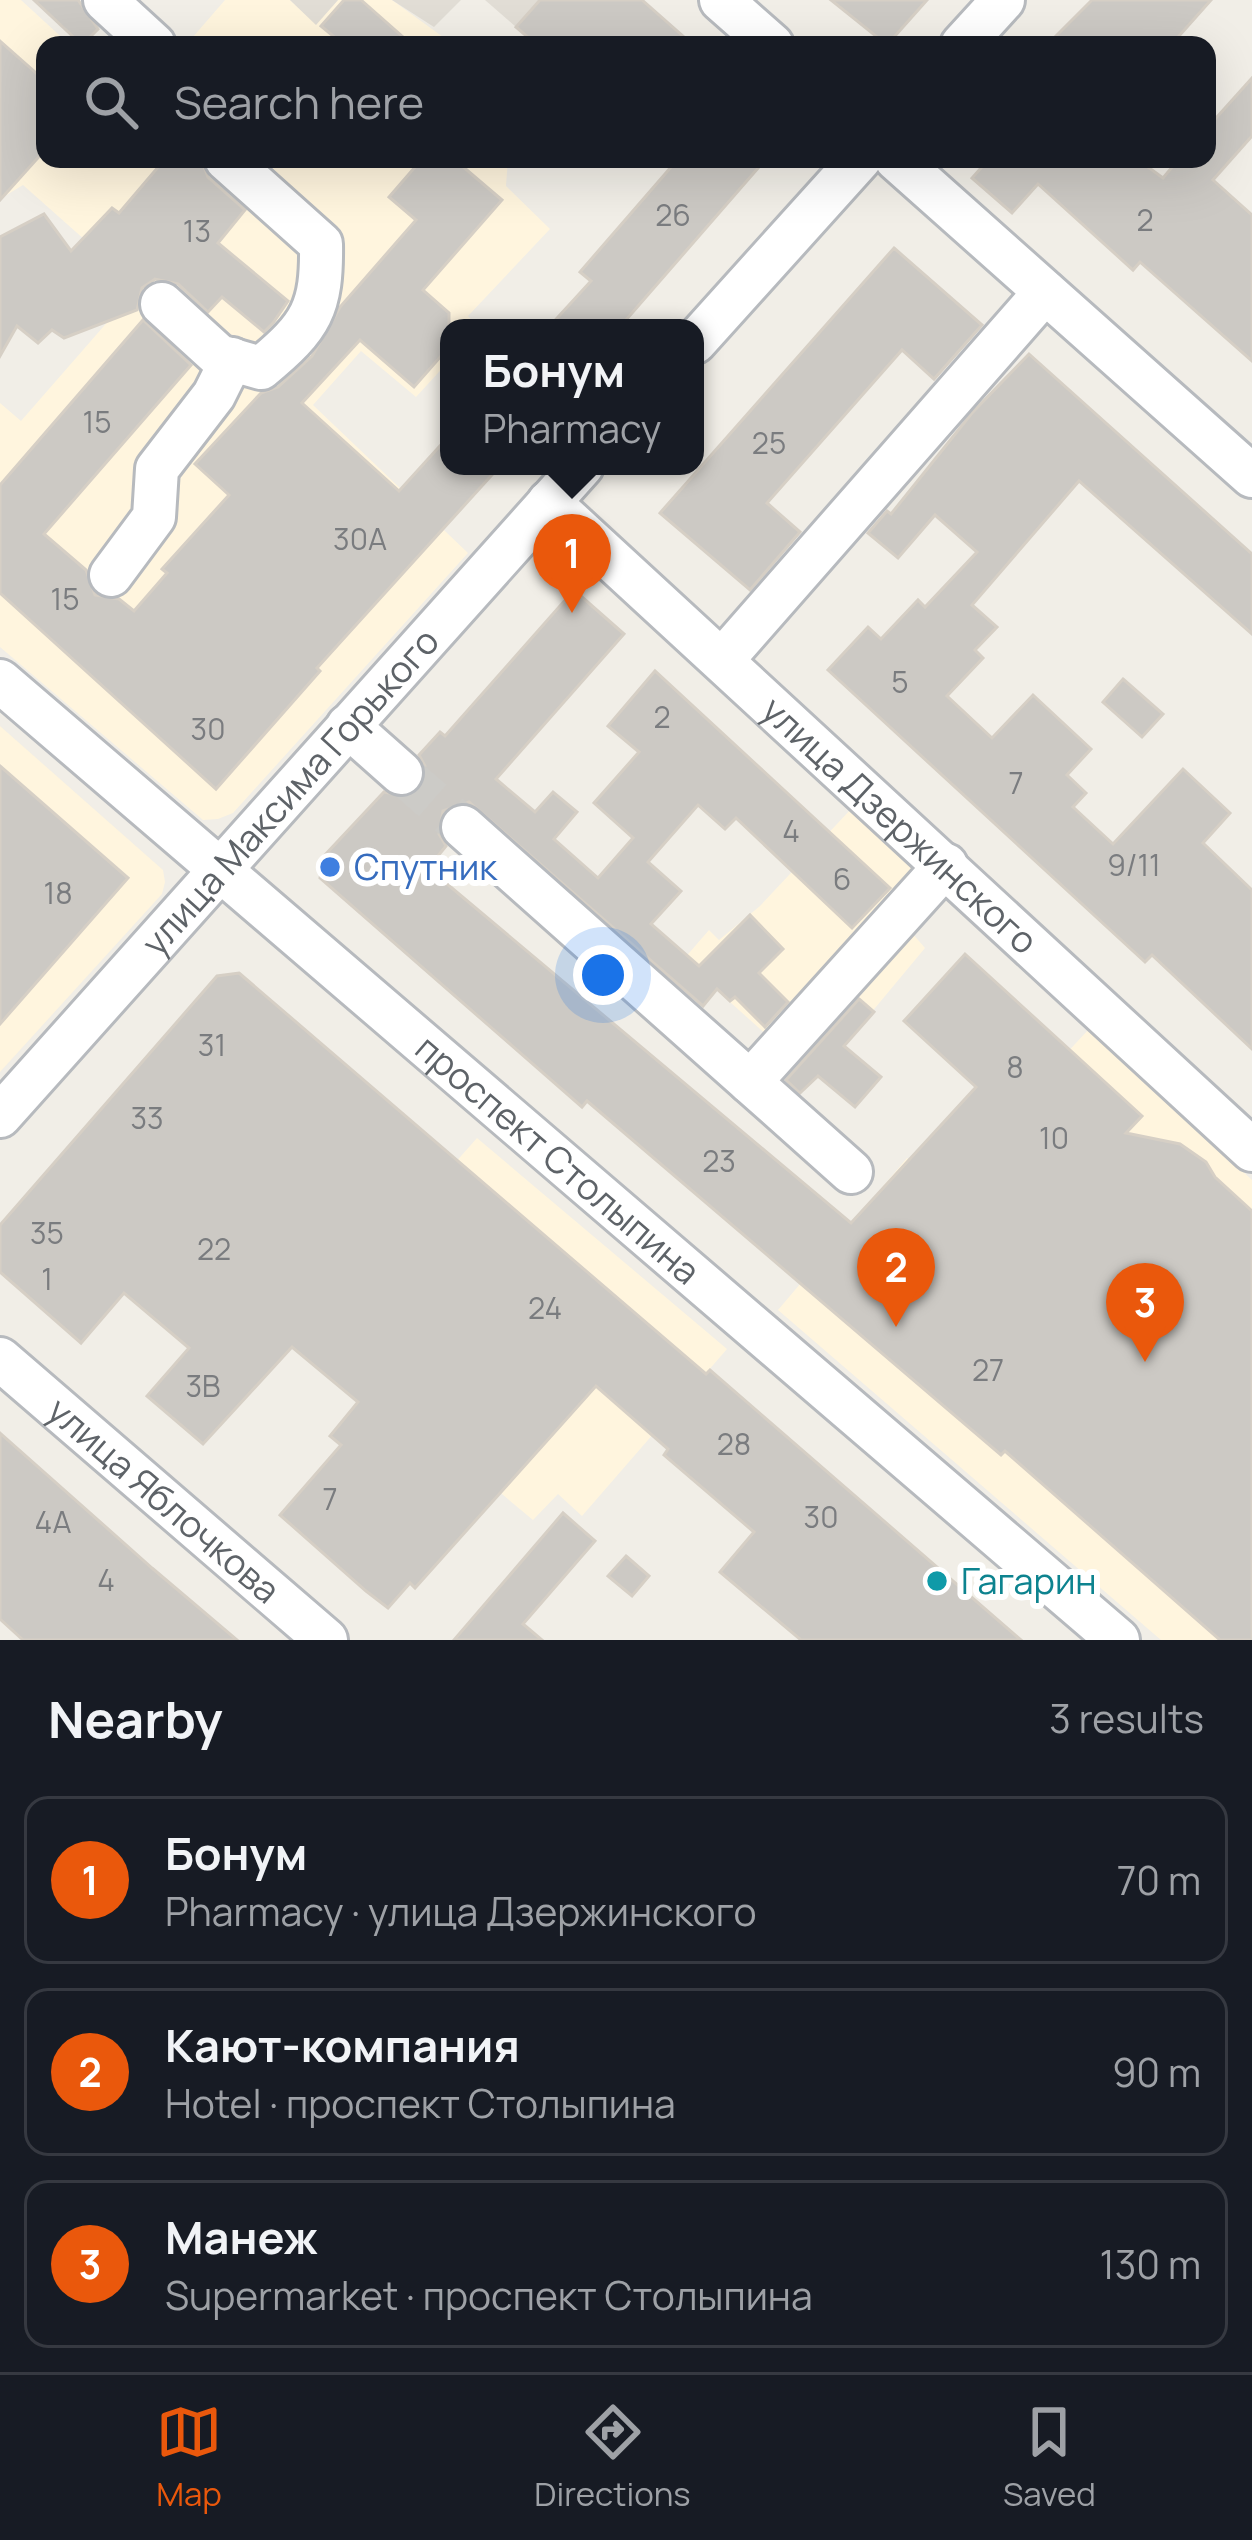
<!DOCTYPE html>
<html lang="en">
<head>
<meta charset="utf-8">
<style>
	body { margin:0; font-family:Manrope,sans-serif; background:#242831; color:#f1f3f6 }
	.you { position:absolute; left:603px; top:975px; width:42px; height:42px; margin:-30px; border:9px solid #fff; border-radius:50%; background:#1a73e8; box-shadow:0 0 0 18px #1a73e833 }
	.badge { display:grid; place-items:center; width:78px; height:78px; border-radius:50%; background:#ea580c; color:#fff; font-size:39px; font-weight:700 }
	.pin { position:absolute; translate:-50% -99px; filter:drop-shadow(0 3px 6px #0008) }
	.pin::after { content:''; position:absolute; top:63px; width:42px; height:36px; background:inherit; clip-path:polygon(0 0,100% 0,50% 100%) }
	.popup { position:absolute; left:440px; top:319px; width:264px; height:156px; box-sizing:border-box; display:grid; place-content:center; border-radius:24px; background:#171b24; filter:drop-shadow(0 3px 9px #0005); font-size:39px; white-space:nowrap; color:#9ea1a6 }
	.popup b { font-size:45px; color:#f1f3f6 }
	.popup::after { content:''; position:absolute; left:50%; top:100%; margin-left:-24px; border:24px solid transparent; border-top-color:#171b24 }
	.list { margin:0; padding:0; list-style:none }
	h2 { display:flex; justify-content:space-between; align-items:center; height:156px; margin:0; padding:0 48px; font-size:51px }
	h2 small { font-size:39px; font-weight:400; color:#9ea1a6 }
	.list li { display:grid; grid-template-columns:78px 1fr auto; gap:36px; align-items:center; box-sizing:border-box; height:168px; margin:0 24px 24px; padding:0 24px; border:3px solid #363941; border-radius:24px }
	.list b { display:block; font-size:45px; white-space:nowrap }
	.list p { margin:0; font-size:39px; white-space:nowrap; color:#9ea1a6 }
	.list em { font-size:39px; font-style:normal; color:#9ea1a6 }
	.icon { flex:none; width:66px; height:66px; fill:none; stroke:currentColor; stroke-width:2; stroke-linecap:round; stroke-linejoin:round }
	.map { position:relative; flex:none; width:1252px; height:1640px; overflow:hidden }
	.search { position:absolute; background:#171b24; box-shadow:0 12px 48px #0002; left:36px; right:36px; top:36px; height:132px; display:flex; align-items:center; gap:30px; box-sizing:border-box; padding:0 42px; border-radius:24px; color:#9ea1a6; font-size:45px }
	.sheet { height:732px; background:#171b24 }
	nav { display:flex; justify-content:space-around; align-items:center; box-sizing:border-box; height:168px; border-top:3px solid #363941; background:#171b24; font-size:33px; color:#9ea1a6 }
	nav a { display:grid; justify-items:center; gap:6px }
	nav .on { color:#ea580c }
	.map>svg:first-child { display:block }
	.commercial { fill:#fff5de }
	.education { fill:#e1ddd5 }
	.building { fill:#ccc9c4; stroke:#d6cfc5; stroke-width:3 }
	.lines { fill:none; stroke-linecap:round; stroke-linejoin:round }
	.minor-tunnel { stroke:#cccbc7; stroke-width:42; stroke-dasharray:42 21; stroke-linecap:butt }
	.minor-casing { stroke:#b7babe; stroke-width:48 }
	.minor { stroke:#fff; stroke-width:42 }
	.shop-dot { fill:#3f7fe0; stroke:#fff; stroke-width:4.5 }
	.culture-dot { fill:#0f9aa8; stroke:#fff; stroke-width:4.5 }
	.labels { text-anchor:middle; stroke-width:12; stroke-linejoin:round; paint-order:stroke }
	.number-label { font-size:30px; fill:#7a7c7f }
	.street-label { font-size:36px; fill:#5e6368; stroke:#fff }
	.shop-label { font-size:36px; fill:#366cbe; stroke:#fff; text-anchor:start }
	.culture-label { font-size:36px; fill:#0d838f; stroke:#fff; text-anchor:start }
</style>
</head>
<body>
<div class="map">
<svg width="1252" height="1640" viewBox="0 0 1252 1640">
	<rect width="100%" height="100%" fill="#f1eee7"/>
	<g class="commercial">
		<polygon points="0,0 21,0 70,45 45,45 45,159 508,159 506,186 550,229 468,316 479,328 449,328 449,361 416,397 361,351 313,405 468,553 233,813 218,819 203,820 0,647 0,403 21,421 138,287 23,185 0,199"/>
		<polygon points="225,0 290,0 316,24 338,0 392,0 454,45 186,45"/>
		<polygon points="0,726 163,870 165,882 162,894 0,1072"/>
		<polygon points="852,808 947,899 912,933 925,948 816,1079 683,960 709,930 719,940 760,906"/>
		<polygon points="1089,1029 1252,1180 1252,1640 1161,1640 778,1310 907,1158 942,1187"/>
		<polygon points="477,1138 727,1349 582,1516 558,1494 533,1520 306,1331"/>
	</g>
	<g class="education">
		<polygon points="290,0 338,0 316,25"/>
		<polygon points="392,0 461,0 434,27"/>
		<polygon points="485,0 540,0 516,27"/>
	</g>
	<g class="building">
		<polygon points="34,0 78,0 98,29 82,45"/>
		<polygon points="344,0 361,0 412,45 344,45 321,26"/>
		<polygon points="540,0 642,0 693,45 537,45 516,27"/>
		<polygon points="831,0 927,0 887,45"/>
		<polygon points="1092,0 1211,0 1171,45 1047,45"/>
		<polygon points="0,41 45,81 45,150 0,200"/>
		<polygon points="1252,78 1252,136 1213,180 1252,215 1252,361 1140,262 1133,270 1038,184 1012,213 972,178 989,159 1137,159 1163,178 1179,159 1207,159 1207,128"/>
		<polygon points="165,159 201,159 208,177 245,210 218,243 288,301 273,323 264,332 222,297 208,312 178,284 155,279 142,288 137,310 64,338 52,330 38,343 17,326 0,356 0,237 44,214 71,251 112,208 119,213"/>
		<polygon points="422,159 454,159 502,200 423,290 449,313 449,347 414,387 360,340 302,403 399,491 449,436 449,466 500,466 317,668 320,671 216,789 0,593 0,485 143,320 191,365 44,534 86,570 95,595 119,599 134,611 167,573 162,569 229,495 195,464 261,393 278,387 312,356 340,307 416,220 389,197"/>
		<polygon points="678,159 766,159 619,328 548,328 591,281 580,272"/>
		<polygon points="894,248 982,325 934,379 902,350 767,503 800,532 750,590 660,513"/>
		<polygon points="1029,354 1252,554 1252,634 1079,481 972,605 997,627 975,650 983,658 947,696 992,738 1033,695 1091,749 1067,775 1086,793 1073,807 1113,844 1183,769 1230,813 1203,843 1252,890 1252,1049 1152,955 1145,962 828,670 868,627 881,639 918,600 925,607 977,552 935,515 898,558 868,533 887,511 891,514 972,413"/>
		<polygon points="574,590 624,634 496,779 535,812 553,792 577,812 554,839 598,878 633,838 594,803 639,752 608,726 655,671 890,888 852,928 736,818 725,829 698,805 648,862 681,891 651,924 699,966 750,915 783,949 759,973 788,1002 765,1027 735,997 730,1001 717,989 703,1006 469,802 443,811 439,834 446,846 428,868 851,1223 976,1087 904,1021 965,954 1142,1116 1126,1133 1180,1144 1206,1162 1215,1177 1252,1211 1252,1640 1220,1640 1005,1451 1001,1455 587,1101 582,1107 320,878 324,856 384,792 408,797 421,789 425,766 419,755 440,732 445,736"/>
		<polygon points="1123,679 1163,714 1142,737 1103,702"/>
		<polygon points="0,766 128,878 0,1024"/>
		<polygon points="239,973 706,1374 710,1370 1021,1640 801,1640 720,1572 754,1532 664,1455 668,1449 596,1386 415,1588 410,1583 388,1608 366,1591 280,1515 341,1445 330,1436 358,1402 292,1347 203,1444 147,1396 189,1348 124,1293 81,1343 0,1272 0,1225 217,976"/>
		<polygon points="859,999 874,1012 844,1046 881,1077 855,1107 818,1076 800,1093 786,1080"/>
		<polygon points="0,1433 152,1568 237,1640 23,1640 0,1619"/>
		<polygon points="563,1513 595,1541 523,1624 542,1640 454,1640"/>
		<polygon points="626,1556 649,1576 632,1596 608,1576"/>
	</g>
	<g class="lines">
		<polyline class="minor-tunnel" points="401,773 463,827"/>
		<defs>
			<g id="minor">
				<polyline points="105,0 154,45"/>
				<polyline points="721,0 772,45"/>
				<polyline points="962,45 1003,0"/>
				<polyline points="896,159 1252,476"/>
				<path d="M162,304L219,356L261,368C312,326 322,308 321,244L226,159"/>
				<polyline points="695,342 860,159"/>
				<path id="s1" d="M549,502L1252,1150"/>
				<polyline points="111,575 154,517 157,469 214,395 232,359"/>
				<polyline points="724,658 1045,292"/>
				<path id="s2" d="M0,681L1118,1640"/>
				<polyline points="348,726 401,773"/>
				<polyline points="463,827 750,1082 946,865"/>
				<polyline points="750,1082 851,1172"/>
				<path id="s3" d="M0,1116L582,466"/>
				<path id="s4" d="M0,1359L326,1640"/>
			</g>
		</defs>
		<use href="#minor" class="minor-casing"/>
		<use href="#minor" class="minor"/>
	</g>
	<circle class="shop-dot" cx="330" cy="867" r="12"/>
	<circle class="culture-dot" cx="937" cy="1581" r="12"/>
	<g class="labels">
		<g class="number-label">
			<text x="673" y="226">26</text>
			<text x="1145" y="231">2</text>
			<text x="197" y="242">13</text>
			<text x="97" y="433">15</text>
			<text x="769" y="454">25</text>
			<text x="360" y="550">30А</text>
			<text x="65" y="610">15</text>
			<text x="900" y="693">5</text>
			<text x="662" y="728">2</text>
			<text x="208" y="740">30</text>
			<text x="1016" y="794">7</text>
			<text x="791" y="842">4</text>
			<text x="1134" y="876">9/11</text>
			<text x="842" y="890">6</text>
			<text x="58" y="904">18</text>
			<text x="212" y="1056">31</text>
			<text x="1015" y="1078">8</text>
			<text x="147" y="1129">33</text>
			<text x="1054" y="1149">10</text>
			<text x="719" y="1172">23</text>
			<text x="47" y="1244">35</text>
			<text x="214" y="1260">22</text>
			<text x="47" y="1290">1</text>
			<text x="545" y="1319">24</text>
			<text x="988" y="1381">27</text>
			<text x="203" y="1397">3В</text>
			<text x="734" y="1455">28</text>
			<text x="330" y="1510">7</text>
			<text x="821" y="1528">30</text>
			<text x="53" y="1533">4А</text>
			<text x="106" y="1591">4</text>
		</g>
		<g class="street-label">
			<text dy="13" stroke="none"><textPath href="#s3" startOffset="435">улица Максима Горького</textPath></text>
			<text dy="13" stroke="none"><textPath href="#s1" startOffset="477">улица Дзержинского</textPath></text>
			<text dy="13" stroke="none"><textPath href="#s2" startOffset="735">проспект Столыпина</textPath></text>
			<text dy="13" stroke="none"><textPath href="#s4" startOffset="216">улица Яблочкова</textPath></text>
		</g>
		<g class="shop-label">
			<text x="354" y="880">Спутник</text>
		</g>
		<g class="culture-label">
			<text x="961" y="1594">Гагарин</text>
		</g>
	</g>
</svg>
<div class="you"></div>
<div class="pin badge" style="left:572px;top:613px">1</div>
<div class="popup"><b>Бонум</b>Pharmacy</div>
<div class="pin badge" style="left:896px;top:1327px">2</div>
<div class="pin badge" style="left:1145px;top:1362px">3</div>
<div class="search"><svg class="icon" aria-label="search" viewBox="0 0 24 24"><circle cx="10" cy="10" r="6"/><path d="M15 15l6 6"/></svg>Search here</div>
</div>
<section class="sheet">
<h2>Nearby<small>3 results</small></h2>
<ul class="list">
<li><span class="badge">1</span><div><b>Бонум</b><p>Pharmacy · улица Дзержинского</p></div><em>70 m</em></li>
<li><span class="badge">2</span><div><b>Кают-компания</b><p>Hotel · проспект Столыпина</p></div><em>90 m</em></li>
<li><span class="badge">3</span><div><b>Манеж</b><p>Supermarket · проспект Столыпина</p></div><em>130 m</em></li>
</ul>
</section>
<nav>
<a class="on"><svg class="icon" aria-label="map" viewBox="0 0 24 24"><path d="M3 6l6-2 6 2 6-2v14l-6 2-6-2-6 2zM9 4v14M15 6v14"/></svg>Map</a>
<a><svg class="icon" aria-label="directions" viewBox="0 0 24 24"><path d="M12 3l9 9-9 9-9-9zM9 14v-3h6M13 9l2 2-2 2"/></svg>Directions</a>
<a><svg class="icon" aria-label="saved" viewBox="0 0 24 24"><path d="M7 4h10v16l-5-4-5 4z"/></svg>Saved</a>
</nav>
</body>
</html>
